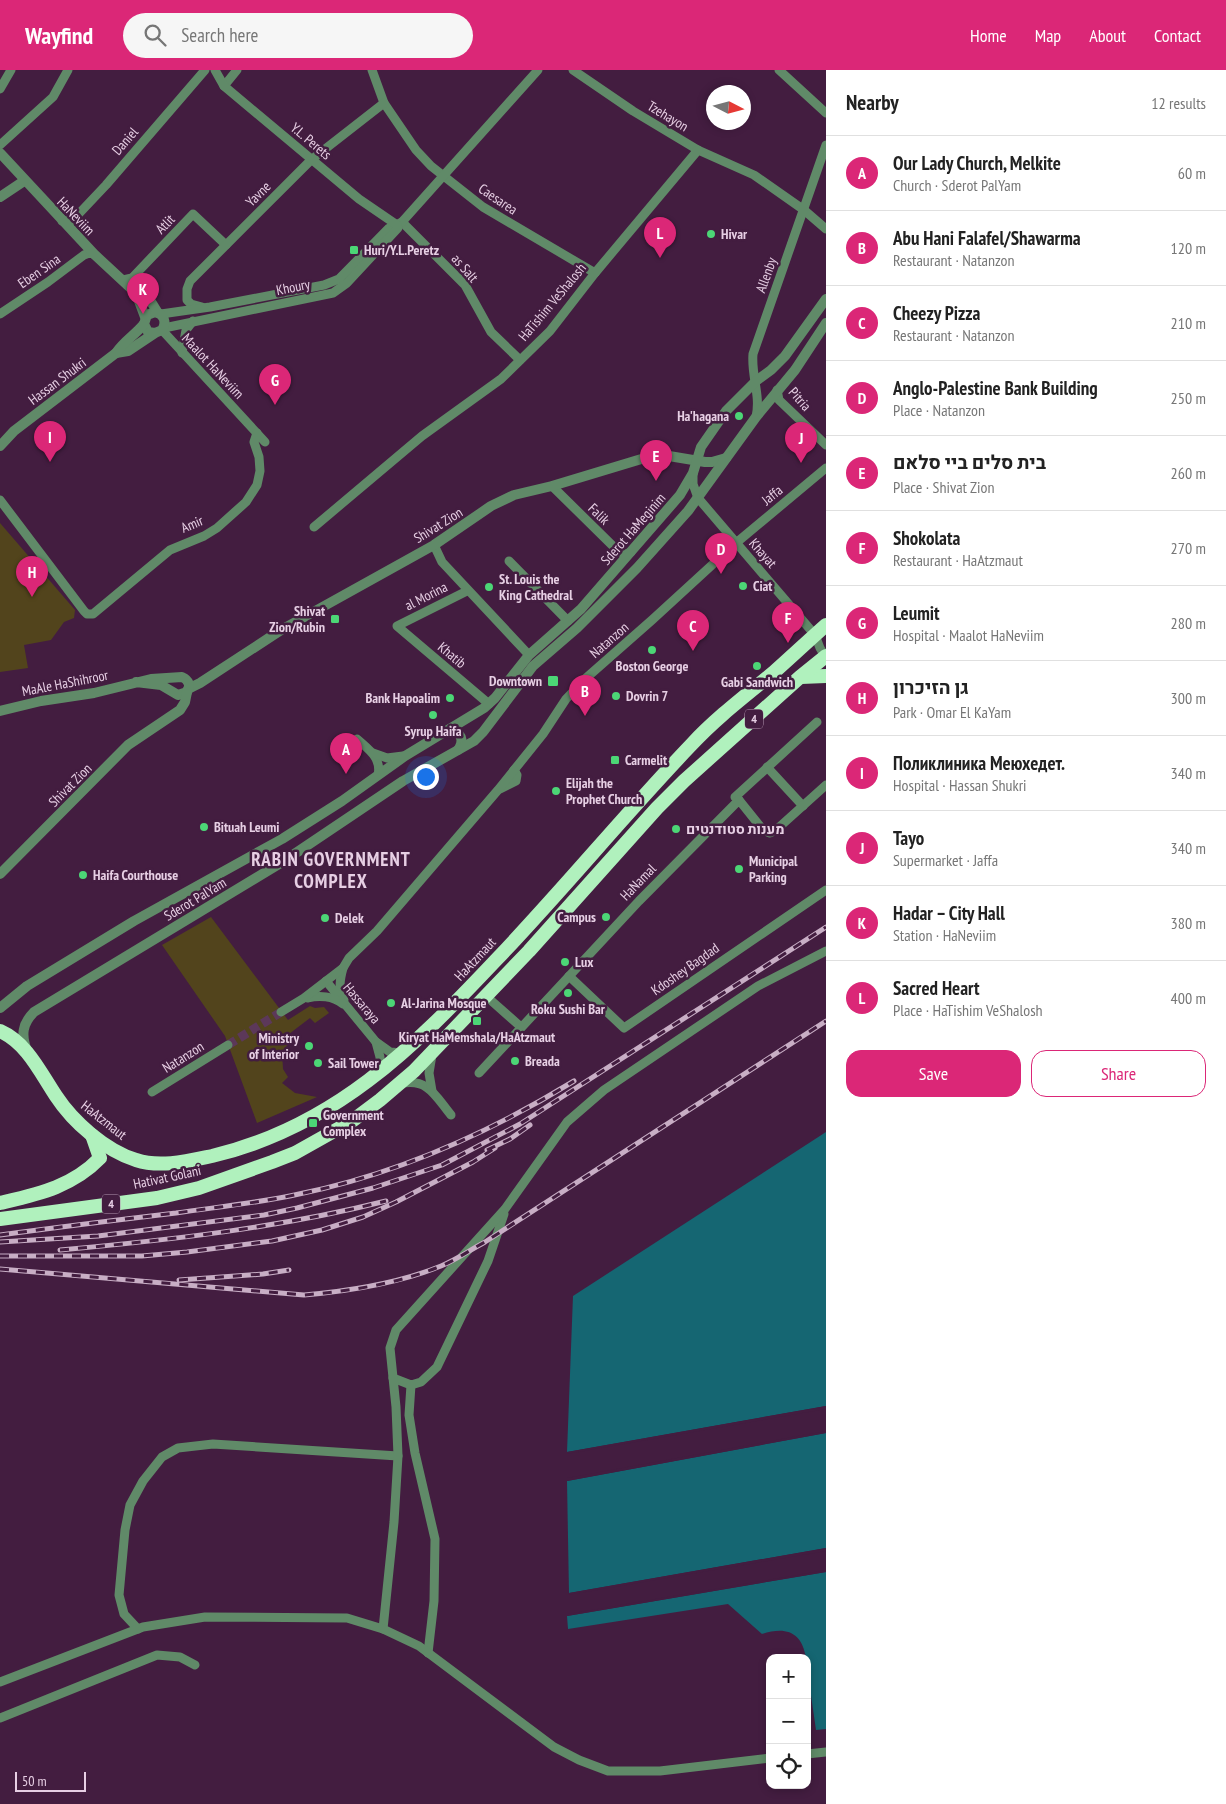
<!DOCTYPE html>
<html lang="en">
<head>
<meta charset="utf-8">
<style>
	body { margin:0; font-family:"PT Sans Narrow",Heebo,sans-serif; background:#f6f6f6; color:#222 }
	.controls { position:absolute; right:15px; bottom:15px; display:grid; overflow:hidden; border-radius:10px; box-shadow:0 2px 8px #0003 }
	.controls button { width:45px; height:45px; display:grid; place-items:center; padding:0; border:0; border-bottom:1px solid #e0e0e0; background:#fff; color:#222; font:25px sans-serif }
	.compass { position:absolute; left:706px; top:15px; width:45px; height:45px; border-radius:50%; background:#fff; box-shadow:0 2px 8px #0003; rotate:96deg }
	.scale { position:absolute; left:15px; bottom:12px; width:71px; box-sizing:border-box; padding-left:5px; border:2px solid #e7cfe4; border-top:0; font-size:14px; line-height:18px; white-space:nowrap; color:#e7cfe4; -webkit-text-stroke:4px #431d40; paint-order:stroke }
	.you { position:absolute; left:425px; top:706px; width:18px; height:18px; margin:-12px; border:4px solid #fff; border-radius:50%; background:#1a73e8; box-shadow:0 0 0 8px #1a73e833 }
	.badge { display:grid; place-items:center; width:32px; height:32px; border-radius:50%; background:#db2777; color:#fff; font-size:16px; font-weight:700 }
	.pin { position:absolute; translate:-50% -41px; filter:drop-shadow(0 1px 2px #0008) }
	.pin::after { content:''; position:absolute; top:26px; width:18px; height:15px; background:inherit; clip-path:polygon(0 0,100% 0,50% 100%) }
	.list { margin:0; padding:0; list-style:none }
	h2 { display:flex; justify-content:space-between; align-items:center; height:65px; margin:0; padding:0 20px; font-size:21px }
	h2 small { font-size:16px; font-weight:400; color:#767676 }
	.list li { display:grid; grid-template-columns:32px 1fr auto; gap:15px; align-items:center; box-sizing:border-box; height:75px; padding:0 20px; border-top:1px solid #e0e0e0 }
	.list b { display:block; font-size:19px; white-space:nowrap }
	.list p { margin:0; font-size:16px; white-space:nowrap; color:#767676 }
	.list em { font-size:16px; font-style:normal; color:#767676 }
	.actions { display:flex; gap:10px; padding:15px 20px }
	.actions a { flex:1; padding:11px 0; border:1px solid #db2777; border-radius:15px; text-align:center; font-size:18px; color:#db2777 }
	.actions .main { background:#db2777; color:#fff }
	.icon { flex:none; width:28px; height:28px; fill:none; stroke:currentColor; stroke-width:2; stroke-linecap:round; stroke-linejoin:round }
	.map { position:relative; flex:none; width:826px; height:1734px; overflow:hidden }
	header { display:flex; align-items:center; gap:30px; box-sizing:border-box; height:70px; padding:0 25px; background:#db2777; color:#fff }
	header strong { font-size:24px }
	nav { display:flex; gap:28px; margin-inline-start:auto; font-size:18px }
	.search { width:350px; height:45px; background:#f6f6f6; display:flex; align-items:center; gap:12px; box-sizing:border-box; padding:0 18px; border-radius:28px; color:#767676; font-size:19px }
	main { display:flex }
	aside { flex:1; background:#fff }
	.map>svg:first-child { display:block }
	.green { fill:#52441c }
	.water { fill:#156672 }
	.pier { fill:#431d40 }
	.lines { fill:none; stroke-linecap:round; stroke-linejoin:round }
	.minor-tunnel { stroke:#5c3859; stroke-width:9; stroke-dasharray:9 4.5; stroke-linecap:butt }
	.minor { stroke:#608a68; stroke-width:9 }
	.tertiary { stroke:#608a68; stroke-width:10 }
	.trunk { stroke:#b0f1bd; stroke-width:14 }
	.rail-casing { stroke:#c8aec5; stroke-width:5 }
	.rail { stroke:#431d40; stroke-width:3; stroke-dasharray:9; stroke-linecap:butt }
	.poi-dot { fill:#4cd676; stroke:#431d40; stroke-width:2 }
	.labels { text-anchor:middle; stroke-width:5; stroke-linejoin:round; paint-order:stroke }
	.shield { fill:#431d40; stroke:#b69ab3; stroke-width:1 }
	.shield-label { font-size:12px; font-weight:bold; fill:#e7cfe4 }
	.street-label { font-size:14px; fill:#e7cfe4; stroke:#431d40 }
	.poi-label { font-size:14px; font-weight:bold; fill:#e7cfe4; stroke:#431d40; text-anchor:start }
	.district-label { font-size:19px; font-weight:bold; letter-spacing:1px; fill:#e7cfe4; stroke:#431d40 }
</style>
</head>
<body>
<header>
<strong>Wayfind</strong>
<div class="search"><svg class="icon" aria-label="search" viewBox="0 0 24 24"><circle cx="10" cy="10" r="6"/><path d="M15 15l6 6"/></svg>Search here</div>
<nav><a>Home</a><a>Map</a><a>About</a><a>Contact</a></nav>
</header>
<main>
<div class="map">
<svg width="826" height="1734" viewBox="0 0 826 1734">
	<rect width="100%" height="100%" fill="#431d40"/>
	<g class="green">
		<polygon points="0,453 75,540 74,548 64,552 51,570 24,575 28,598 0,602"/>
		<polygon points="211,847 288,950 310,936 315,938 324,937 329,943 315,953 310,948 289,964 291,971 282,982 283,999 288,1007 282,1013 295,1023 317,1027 257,1053 225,966 162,875"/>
	</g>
	<g class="water">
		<polygon points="826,1062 826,1336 567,1382 573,1226"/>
		<polygon points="826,1363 826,1478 569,1523 567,1411"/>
		<path d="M826,1502V1659L816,1660L807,1598V1588H806C802,1562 786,1556 762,1564L728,1534L568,1559L567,1546Z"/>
	</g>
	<g class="pier">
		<polygon points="826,1336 826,1339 567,1384 567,1382"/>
		<polygon points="826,1361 826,1363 567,1411 567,1408"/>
		<polygon points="826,1478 826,1481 568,1525 569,1523"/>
		<polygon points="826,1500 826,1502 567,1546 568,1544"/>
	</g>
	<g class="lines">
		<polyline class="minor-tunnel" points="228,975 281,942"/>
		<g class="minor">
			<polyline points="372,0 384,33 416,80 431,96 483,137 595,203"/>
			<polyline points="573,0 633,41 698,80 754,105 804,140 826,159"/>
			<polyline points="779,0 826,43"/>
			<polyline points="224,16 237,0"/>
			<polyline points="0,19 11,0"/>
			<polyline points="0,75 53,27 68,0"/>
			<polyline points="62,151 72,151 106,115 205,0"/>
			<polyline points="402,152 465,215 491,262 520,290"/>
			<polyline points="123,210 132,208 193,144 226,175"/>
			<polyline points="202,237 191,234 187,230 187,219 190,211 311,90 384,33"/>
			<polyline points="0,244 48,212 84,185 89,183 94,184"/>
			<polyline points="161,244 210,237 324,215 339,209 389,158 402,152 538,0"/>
			<polyline points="164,258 333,223 347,213 398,158 397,155 359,129 224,16 215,0"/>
			<polyline points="162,260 265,372"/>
			<polyline points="182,283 186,260 193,251"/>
			<polyline points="777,320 779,330 826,375"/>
			<path d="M756,347C761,325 751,306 753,284L826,75"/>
			<polyline points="693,403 693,414 698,428 815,565 820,578 826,588"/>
			<polyline points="552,416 619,482 626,484 631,482"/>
			<polyline points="0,430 84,541 87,544 93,544 170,480 204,466 217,458 246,432 257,415 260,401 259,387 254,372 257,363"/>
			<polyline points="314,457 422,366 501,309 550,261 595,203 698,80"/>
			<polyline points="434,475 442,492 529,585"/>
			<polyline points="509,491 568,551"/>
			<polyline points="467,521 397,556 489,634"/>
			<path d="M357,669C368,679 382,688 378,705"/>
			<polyline points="373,683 387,688 403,686"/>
			<polyline points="767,697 803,736"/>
			<polyline points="500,719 516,711 517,705 514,700"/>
			<polyline points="739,730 735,727 817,652"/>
			<path d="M343,898C340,909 338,919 344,930"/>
			<polyline points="569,906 624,958 826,820"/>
			<polyline points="326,911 376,972 390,982 403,983"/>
			<polyline points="486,926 521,957"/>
			<path d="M308,928C319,925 333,926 343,934"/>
			<polyline points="281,942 304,928 343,898 349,888 377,861 498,720 543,664 566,629 585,609 652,550 736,473 826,398"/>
			<polyline points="376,972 380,987 379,1003"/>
			<polyline points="479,1003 639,831 739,730 763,760 770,763 776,760 826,715"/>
			<path d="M400,1014C428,1007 436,1027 451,1045"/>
			<polyline points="432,1021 429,1003 432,985"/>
			<polyline points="152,1022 228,975"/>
			<polyline points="393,1308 411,1315 421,1312 437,1297 488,1191 504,1144"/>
			<polyline points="411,1315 409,1345 415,1383 435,1469 434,1531 428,1583"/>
			<polyline points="138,1559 124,1544 119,1525 125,1460 130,1435 143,1411 162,1387 178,1378 213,1374 398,1386"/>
			<polyline points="383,1559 394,1452 398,1386 396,1337 390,1278 396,1260 505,1139 567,1052 604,1020 758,916 826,881"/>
			<polyline points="0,1612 143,1557 205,1547 347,1548 383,1559 419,1576 554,1677 579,1690 608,1701 660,1701 770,1688"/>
			<polyline points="0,1648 157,1585 180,1587 195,1595"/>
			<polyline points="807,1684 826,1682"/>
		</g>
		<g class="tertiary">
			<polyline points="0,83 94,184 136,223 146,226 150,230 158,243"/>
			<polyline points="0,127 24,111"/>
			<polyline points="136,223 145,247"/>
			<path d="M116,283L128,281L155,263L162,260C167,252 164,244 155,242L147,245L144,254L148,262L155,263"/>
			<path d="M0,376L14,361L116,283C124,271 135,265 144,254"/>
			<polyline points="188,619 200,613 281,560 434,475 491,436 514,425 552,416 648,387 669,386 705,392 712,392 726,388"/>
			<path d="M0,641L41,631L94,623L151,609L182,607C189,610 191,616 187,622L178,625L161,615L136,612"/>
			<path d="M450,659C461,662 465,670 458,680"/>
			<polyline points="0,804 128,675 180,640 185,632 187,622"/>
			<polyline points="0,938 27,916 134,851 282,769 342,731 405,686 484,638 495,628 529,585 581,539 680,425 693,403 701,377 726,341 756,311 771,300 785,286 826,229"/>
			<path d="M27,981C21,965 22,954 34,942L284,791L403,711L474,671L483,662L533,596L577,558L637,498L688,441L756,347L795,300L826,253"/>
		</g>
		<g class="trunk">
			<polyline points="801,607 826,606"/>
			<path d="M0,961C27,973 40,1002 56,1026C73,1052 106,1081 136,1090C160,1098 188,1091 212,1086C334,1057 412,979 496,890C563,820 624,745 691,675C716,648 745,626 773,603C791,587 808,571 826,555"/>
			<path d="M0,1133C38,1124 72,1117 100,1088L92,1065"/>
			<polyline points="0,1149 157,1128 199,1118 272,1092 295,1083 352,1051 380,1030 414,1001 529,881 657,738 684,711 800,607 826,586"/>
		</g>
		<defs>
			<g id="rail">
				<polyline points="487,1080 510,1069 530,1055"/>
				<path d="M0,1165C59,1157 117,1150 176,1143C217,1137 259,1133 299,1124C397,1104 489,1063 574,1011"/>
				<polyline points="0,1172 98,1166 264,1145 297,1138 373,1118 442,1095 520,1054 826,857"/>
				<path d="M60,1180C170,1170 278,1158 386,1131"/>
				<polyline points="0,1186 142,1186 187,1182 272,1171 322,1160 363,1147 396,1132 473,1092 495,1078"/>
				<path d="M0,1199L304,1225C350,1221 397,1214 441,1196C456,1190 470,1180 485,1172L826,951"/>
				<polyline points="179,1210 263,1204 289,1200"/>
			</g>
		</defs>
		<use href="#rail" class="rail-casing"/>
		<use href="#rail" class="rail"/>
	</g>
	<g class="poi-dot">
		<circle cx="711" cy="164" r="5"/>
		<rect x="349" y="175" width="10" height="10" rx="2.5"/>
		<circle cx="739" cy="346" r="5"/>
		<circle cx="743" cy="516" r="5"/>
		<circle cx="489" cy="517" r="5"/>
		<rect x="330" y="544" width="10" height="10" rx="2.5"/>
		<circle cx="652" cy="580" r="5"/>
		<circle cx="757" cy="596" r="5"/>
		<rect x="547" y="605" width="12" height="12" rx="2.5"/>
		<circle cx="616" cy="626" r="5"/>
		<circle cx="450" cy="628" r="5"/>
		<circle cx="433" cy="645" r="5"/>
		<rect x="610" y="685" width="10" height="10" rx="2.5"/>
		<circle cx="556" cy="721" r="5"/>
		<circle cx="204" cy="757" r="5"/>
		<circle cx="676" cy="759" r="5"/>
		<circle cx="739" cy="799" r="5"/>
		<circle cx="83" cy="805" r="5"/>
		<circle cx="606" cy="847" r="5"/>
		<circle cx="325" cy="848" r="5"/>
		<circle cx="565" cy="892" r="5"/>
		<circle cx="568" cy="923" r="5"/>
		<circle cx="391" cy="933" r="5"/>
		<rect x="472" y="946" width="10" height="10" rx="2.5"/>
		<circle cx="309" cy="976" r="5"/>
		<circle cx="515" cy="991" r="5"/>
		<circle cx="318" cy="993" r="5"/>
		<rect x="308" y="1048" width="10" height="10" rx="2.5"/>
	</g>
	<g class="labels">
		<g class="shield">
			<rect x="745" y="639.5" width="18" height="19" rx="4"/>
			<rect x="102" y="1124.5" width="18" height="19" rx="4"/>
		</g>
		<g class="shield-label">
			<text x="754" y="653">4</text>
			<text x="111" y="1138">4</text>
		</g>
		<g class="street-label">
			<text transform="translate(668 46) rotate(31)" y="5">Tzehayon</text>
			<text transform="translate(125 71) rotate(-49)" y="5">Daniel</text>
			<text transform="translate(311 71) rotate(40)" y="5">Y.L. Perets</text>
			<text transform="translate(258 124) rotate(-45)" y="5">Yavne</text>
			<text transform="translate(498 129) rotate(34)" y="5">Caesarea</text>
			<text transform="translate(76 146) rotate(46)" y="5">HaNeviim</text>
			<text transform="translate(165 154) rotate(-46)" y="5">Atlit</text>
			<text transform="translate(465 198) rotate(49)" y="5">as Salt</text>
			<text transform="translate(39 201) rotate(-35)" y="5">Eben Sina</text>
			<text transform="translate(766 205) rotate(-70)" y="5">Allenby</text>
			<text transform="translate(293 217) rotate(-11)" y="5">Khoury</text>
			<text transform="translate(552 232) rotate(-50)" y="5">HaTishim VeShalosh</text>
			<text transform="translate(213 296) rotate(47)" y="5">Maalot HaNeviim</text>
			<text transform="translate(57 311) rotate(-37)" y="5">Hassan Shukri</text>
			<text transform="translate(800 329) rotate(49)" y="5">Pitria</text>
			<text transform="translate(772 425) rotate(-39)" y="5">Jaffa</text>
			<text transform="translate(599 444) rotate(44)" y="5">Falik</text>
			<text transform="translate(192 454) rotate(-23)" y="5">Amir</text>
			<text transform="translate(438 455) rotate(-32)" y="5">Shivat Zion</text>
			<text transform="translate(633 459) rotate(-49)" y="5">Sderot HaMeginim</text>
			<text transform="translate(763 483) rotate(49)" y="5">Khayat</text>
			<text transform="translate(426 526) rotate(-27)" y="5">al Morina</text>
			<text transform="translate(609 570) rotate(-41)" y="5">Natanzon</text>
			<text transform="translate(452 585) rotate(40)" y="5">Khatib</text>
			<text transform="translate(65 613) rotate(-11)" y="5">MaAle HaShihroor</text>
			<text transform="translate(70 715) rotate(-45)" y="5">Shivat Zion</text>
			<text transform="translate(638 812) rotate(-46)" y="5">HaNamal</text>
			<text transform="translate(195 829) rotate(-31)" y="5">Sderot PalYam</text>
			<text transform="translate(475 889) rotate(-47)" y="5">HaAtzmaut</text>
			<text transform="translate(685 899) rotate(-35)" y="5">Kdoshey Bagdad</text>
			<text transform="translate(362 933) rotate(50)" y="5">Hassaraya</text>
			<text transform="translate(183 987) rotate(-32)" y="5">Natanzon</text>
			<text transform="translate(104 1050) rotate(38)" y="5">HaAtzmaut</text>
			<text transform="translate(167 1107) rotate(-12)" y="5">Hativat Golani</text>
		</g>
		<g class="poi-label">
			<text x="721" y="169">Hivar</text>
			<text x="364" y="185">Huri/Y.L.Peretz</text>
			<text x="729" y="351" text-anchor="end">Ha'hagana</text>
			<text x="499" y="514">St. Louis the<tspan x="499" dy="16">King Cathedral</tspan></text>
			<text x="753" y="521">Ciat</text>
			<text x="325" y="546" text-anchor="end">Shivat<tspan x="325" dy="16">Zion/Rubin</tspan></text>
			<text x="652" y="601" text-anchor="middle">Boston George</text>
			<text x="542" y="616" text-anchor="end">Downtown</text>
			<text x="757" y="617" text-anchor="middle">Gabi Sandwich</text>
			<text x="626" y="631">Dovrin 7</text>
			<text x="440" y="633" text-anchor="end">Bank Hapoalim</text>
			<text x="433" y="666" text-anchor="middle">Syrup Haifa</text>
			<text x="625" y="695">Carmelit</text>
			<text x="566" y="718">Elijah the<tspan x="566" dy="16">Prophet Church</tspan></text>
			<text x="214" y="762">Bituah Leumi</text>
			<text x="686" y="764">מענות סטודנטים</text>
			<text x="749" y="796">Municipal<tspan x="749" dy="16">Parking</tspan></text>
			<text x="93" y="810">Haifa Courthouse</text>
			<text x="596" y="852" text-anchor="end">Campus</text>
			<text x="335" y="853">Delek</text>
			<text x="575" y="897">Lux</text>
			<text x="401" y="938">Al-Jarina Mosque</text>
			<text x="568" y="944" text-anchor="middle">Roku Sushi Bar</text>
			<text x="477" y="972" text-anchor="middle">Kiryat HaMemshala/HaAtzmaut</text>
			<text x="299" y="973" text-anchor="end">Ministry<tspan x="299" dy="16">of Interior</tspan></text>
			<text x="525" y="996">Breada</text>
			<text x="328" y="998">Sail Tower</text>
			<text x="323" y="1050">Government<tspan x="323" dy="16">Complex</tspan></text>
		</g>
		<g class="district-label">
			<text x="331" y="796">RABIN GOVERNMENT<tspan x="331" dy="22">COMPLEX</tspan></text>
		</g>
	</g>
</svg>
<div class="controls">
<button>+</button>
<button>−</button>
<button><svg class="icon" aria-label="locate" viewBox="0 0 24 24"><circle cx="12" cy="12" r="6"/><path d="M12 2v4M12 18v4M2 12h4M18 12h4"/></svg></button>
</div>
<svg class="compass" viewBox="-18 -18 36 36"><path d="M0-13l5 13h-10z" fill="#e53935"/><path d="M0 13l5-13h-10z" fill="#767676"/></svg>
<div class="scale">50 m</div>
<div class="you"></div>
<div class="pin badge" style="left:346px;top:704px">A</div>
<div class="pin badge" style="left:585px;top:646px">B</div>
<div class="pin badge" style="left:693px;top:581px">C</div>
<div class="pin badge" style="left:721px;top:504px">D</div>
<div class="pin badge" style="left:656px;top:411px">E</div>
<div class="pin badge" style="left:788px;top:573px">F</div>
<div class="pin badge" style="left:275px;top:335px">G</div>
<div class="pin badge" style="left:32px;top:527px">H</div>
<div class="pin badge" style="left:50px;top:392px">I</div>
<div class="pin badge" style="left:801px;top:393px">J</div>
<div class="pin badge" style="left:143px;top:244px">K</div>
<div class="pin badge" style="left:660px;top:188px">L</div>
</div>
<aside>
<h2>Nearby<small>12 results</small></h2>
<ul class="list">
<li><span class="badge">A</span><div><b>Our Lady Church, Melkite</b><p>Church · Sderot PalYam</p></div><em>60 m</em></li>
<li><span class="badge">B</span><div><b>Abu Hani Falafel/Shawarma</b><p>Restaurant · Natanzon</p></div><em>120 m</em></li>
<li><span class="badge">C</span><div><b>Cheezy Pizza</b><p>Restaurant · Natanzon</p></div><em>210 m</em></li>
<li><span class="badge">D</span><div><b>Anglo-Palestine Bank Building</b><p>Place · Natanzon</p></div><em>250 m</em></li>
<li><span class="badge">E</span><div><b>בית סלים ביי סלאם</b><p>Place · Shivat Zion</p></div><em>260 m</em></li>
<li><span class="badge">F</span><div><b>Shokolata</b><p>Restaurant · HaAtzmaut</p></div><em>270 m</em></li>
<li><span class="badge">G</span><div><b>Leumit</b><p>Hospital · Maalot HaNeviim</p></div><em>280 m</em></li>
<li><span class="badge">H</span><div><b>גן הזיכרון</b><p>Park · Omar El KaYam</p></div><em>300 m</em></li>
<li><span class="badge">I</span><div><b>Поликлиника Меюхедет.</b><p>Hospital · Hassan Shukri</p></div><em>340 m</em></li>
<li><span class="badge">J</span><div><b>Tayo</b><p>Supermarket · Jaffa</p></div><em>340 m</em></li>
<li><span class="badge">K</span><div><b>Hadar – City Hall</b><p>Station · HaNeviim</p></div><em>380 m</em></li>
<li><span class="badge">L</span><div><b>Sacred Heart</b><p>Place · HaTishim VeShalosh</p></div><em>400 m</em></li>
</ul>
<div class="actions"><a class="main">Save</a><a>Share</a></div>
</aside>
</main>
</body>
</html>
